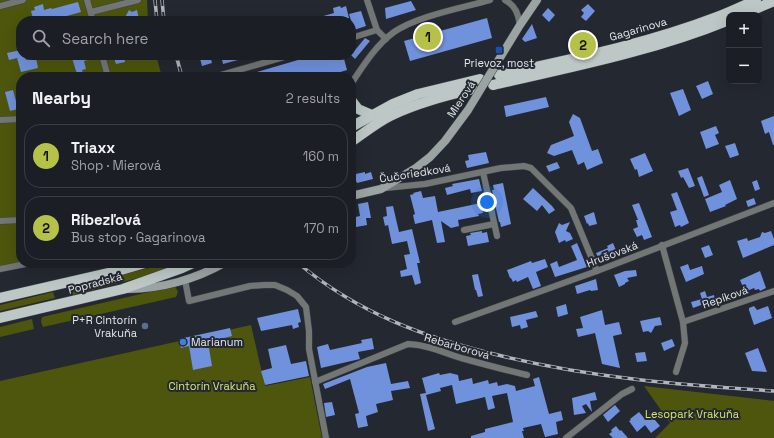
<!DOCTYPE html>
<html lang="en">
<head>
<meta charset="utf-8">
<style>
	body { margin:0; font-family:"Space Grotesk",sans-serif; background:#24272c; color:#f1f3f6 }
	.controls { position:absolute; right:12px; top:12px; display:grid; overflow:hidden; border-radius:8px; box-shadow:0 4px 16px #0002 }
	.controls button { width:36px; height:36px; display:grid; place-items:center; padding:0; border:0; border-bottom:1px solid #393c41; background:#1b1e24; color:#f1f3f6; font:20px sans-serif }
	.you { position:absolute; left:487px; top:202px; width:14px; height:14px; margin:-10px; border:3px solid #fff; border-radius:50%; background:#1a73e8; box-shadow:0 0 0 6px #1a73e833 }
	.badge { display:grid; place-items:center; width:26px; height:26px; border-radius:50%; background:#b6c149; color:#111; font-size:13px; font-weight:700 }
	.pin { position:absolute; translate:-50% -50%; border:2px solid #fff; box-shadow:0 1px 4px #0006 }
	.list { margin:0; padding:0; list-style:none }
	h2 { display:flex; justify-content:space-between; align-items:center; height:52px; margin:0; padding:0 16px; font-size:17px }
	h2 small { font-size:13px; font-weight:400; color:#a0a2a6 }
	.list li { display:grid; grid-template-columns:26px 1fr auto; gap:12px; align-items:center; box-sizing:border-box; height:64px; margin:0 8px 8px; padding:0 8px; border:1px solid #393c41; border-radius:16px }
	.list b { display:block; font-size:15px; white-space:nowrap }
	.list p { margin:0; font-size:13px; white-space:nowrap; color:#a0a2a6 }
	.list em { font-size:13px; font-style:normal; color:#a0a2a6 }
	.icon { flex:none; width:22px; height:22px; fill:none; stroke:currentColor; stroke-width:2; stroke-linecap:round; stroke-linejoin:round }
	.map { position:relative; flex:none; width:774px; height:438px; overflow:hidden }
	.search { position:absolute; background:#1b1e24; box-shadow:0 4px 16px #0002; left:16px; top:16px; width:340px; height:44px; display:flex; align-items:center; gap:10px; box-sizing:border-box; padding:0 14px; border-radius:16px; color:#a0a2a6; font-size:15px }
	.panel { position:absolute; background:#1b1e24; box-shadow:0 4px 16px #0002; left:16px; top:72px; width:340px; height:196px; border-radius:16px }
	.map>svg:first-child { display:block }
	.green { fill:#4e550c }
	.building { fill:#7091db }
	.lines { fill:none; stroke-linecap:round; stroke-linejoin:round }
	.street-casing { stroke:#3f434a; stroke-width:7 }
	.secondary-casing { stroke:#3f434a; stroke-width:9 }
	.primary-casing { stroke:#3f434a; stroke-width:11 }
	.street { stroke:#727776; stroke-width:6 }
	.secondary { stroke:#9ca4a3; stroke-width:8 }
	.primary { stroke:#bcc7c6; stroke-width:10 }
	.rail-casing { stroke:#b2b5bb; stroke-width:3.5 }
	.rail { stroke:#242830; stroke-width:2; stroke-dasharray:6; stroke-linecap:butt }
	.secondary-bridge-casing { stroke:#3f434a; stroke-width:9; stroke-linecap:butt }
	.secondary-bridge { stroke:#9ca4a3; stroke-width:8 }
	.transit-dot { fill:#1a4fb4; stroke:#242830; stroke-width:1.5 }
	.service-dot { fill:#5c6f8a; stroke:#242830; stroke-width:1.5 }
	.shop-dot { fill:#3f7fe0; stroke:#242830; stroke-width:1.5 }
	.labels { text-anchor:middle; stroke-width:4; stroke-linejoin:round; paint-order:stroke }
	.street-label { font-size:11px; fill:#e3e6eb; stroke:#242830 }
	.poi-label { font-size:11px; fill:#e3e6eb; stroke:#242830 }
	.park-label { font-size:11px; fill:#d6e56b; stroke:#242830 }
</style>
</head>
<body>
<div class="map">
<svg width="774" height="438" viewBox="0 0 774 438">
	<rect width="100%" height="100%" fill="#242830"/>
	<g class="green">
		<polygon points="0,0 147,0 148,21 21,21 21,55 156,55 162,77 21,77 21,262 0,267"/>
		<polygon points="165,263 177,263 157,273 69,296 67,287 158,266"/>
		<polygon points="175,286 178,292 176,297 43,327 41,322 42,317"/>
		<polygon points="53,292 55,298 0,311 0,305"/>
		<polygon points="32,319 34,329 0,337 0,327"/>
		<polygon points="251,325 265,386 310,377 322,438 0,438 0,381"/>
		<polygon points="644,386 774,401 774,438 655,438 670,423"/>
	</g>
	<g class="building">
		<polygon points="411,1 416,10 386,19 385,8"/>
		<polygon points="78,2 81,12 49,21 48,16 39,19 39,17 33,19 31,11 35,10 34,7 43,4 44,10 51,8 52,9"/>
		<polygon points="588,4 595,11 586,21 581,17 584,13 581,10"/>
		<polygon points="340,6 341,8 346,6 349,18 339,21 313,21 313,19 334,13 333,8"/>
		<polygon points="548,8 555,15 549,22 542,15"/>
		<polygon points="129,10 132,12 137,10 139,19 137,19 138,21 123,21"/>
		<polygon points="361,11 366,26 354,30 349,14"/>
		<polygon points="487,18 492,38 410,61 404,41"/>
		<polygon points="532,24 537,38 525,42 522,39"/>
		<polygon points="365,38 370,41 355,59 351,55"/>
		<polygon points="21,50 21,55 25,55 26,60 36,58 38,68 21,72 17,58 9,60 7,53"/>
		<polygon points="71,55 98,55 98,57 84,61 86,69 82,70 84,77 78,77"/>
		<polygon points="113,55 124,55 125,62 116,64"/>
		<polygon points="199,55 210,55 212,63 202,66"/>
		<polygon points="221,55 249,55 249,57 223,64"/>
		<polygon points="315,55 343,55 347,70 334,74 335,77 258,77 257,72"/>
		<polygon points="708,81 713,94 702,99 696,86"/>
		<polygon points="683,89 691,110 679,116 670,93"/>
		<polygon points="13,90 18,109 10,111 5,92"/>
		<polygon points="546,97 549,107 506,117 504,106"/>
		<polygon points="573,114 580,118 592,151 598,149 603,163 587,170 584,162 578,165 572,150 554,156 547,153 551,145 574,136 569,122"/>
		<polygon points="774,116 774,145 773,145 769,132 765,134 761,121"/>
		<polygon points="716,126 719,133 715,135 719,144 706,149 700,132"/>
		<polygon points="735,143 739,155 730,158 725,146"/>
		<polygon points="486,152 489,163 467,168 465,161 469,160 468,155"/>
		<polygon points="645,153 653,171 639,177 637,169 635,170 630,159"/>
		<polygon points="557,162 560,168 549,172 546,166"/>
		<polygon points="688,168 695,186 689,188 683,177 681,178 678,171"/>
		<polygon points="365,172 365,174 371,172 373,179 357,183 356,181 351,183 351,175"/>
		<polygon points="702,176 709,195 704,197 697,178"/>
		<polygon points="479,179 482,191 471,193 470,189 447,195 445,188 453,186 452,184"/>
		<polygon points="730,180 737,199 725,205 726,206 710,212 705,199 722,192 719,185"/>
		<polygon points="757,180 760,189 755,191 752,182"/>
		<polygon points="503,183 511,224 501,227 500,222 499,222 492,190 494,190 493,185"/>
		<polygon points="533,188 552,206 555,210 549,214 542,205 537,211 523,199"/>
		<polygon points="421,191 423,198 435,196 438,212 481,203 483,213 478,214 479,216 458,220 459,226 451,228 441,221 445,242 437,243 432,220 415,224 413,215 415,214 410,195 414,194 413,193"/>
		<polygon points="677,192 689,223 681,227 680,225 675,227 670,212 677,210 671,194"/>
		<polygon points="754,198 756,204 748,207 746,201"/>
		<polygon points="368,202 371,218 366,218 367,225 351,228 351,218 360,216 358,204"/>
		<polygon points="639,203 652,237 644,240 642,235 637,237 633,229 638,227 636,220 638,220 632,205"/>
		<polygon points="393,206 399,232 412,229 420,263 417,263 421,283 415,285 412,275 401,277 400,271 407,269 404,255 410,254 407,241 392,244 388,225 385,226 383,217 387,216 386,207"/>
		<polygon points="594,212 597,224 589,226 588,223 587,224 584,216"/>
		<polygon points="570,222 566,231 570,233 573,239 566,242 565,240 559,243 555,232 559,223 562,225"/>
		<polygon points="482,231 482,233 487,232 489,242 468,246 466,236 471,235 470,233"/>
		<polygon points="771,231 774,239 774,245 743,258 737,241 747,238 748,241 760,237 762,232 765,233"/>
		<polygon points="577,243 587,267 555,277 550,264 557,261 559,267 577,260 571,246"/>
		<polygon points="613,243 618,255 600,262 596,253 608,248 607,246"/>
		<polygon points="709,245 713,255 705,258 701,248"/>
		<polygon points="545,259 548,267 536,272 541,286 533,289 528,277 517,282 516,280 513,282 511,278 510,278 507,270 531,261 532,263"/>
		<polygon points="688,264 690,270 702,266 704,274 686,282 680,267"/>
		<polygon points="636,270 637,276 627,278 629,281 625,283 625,284 619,287 614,275 625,271"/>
		<polygon points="760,271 766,288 760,291 759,289 755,290 754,288 745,292 740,280"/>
		<polygon points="478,274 483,296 478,297 476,290 475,290 472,275"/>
		<polygon points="596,279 598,290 591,291 590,290 577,294 575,286"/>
		<polygon points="705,291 707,297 714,295 715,300 693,308 691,302 702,299 700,293"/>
		<polygon points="566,304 568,314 558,317 556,307"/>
		<polygon points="754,306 757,310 768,306 772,318 754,325 749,310 749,308"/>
		<polygon points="298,309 301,322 298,323 299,327 293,329 292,325 261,331 257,318"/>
		<polygon points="602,310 605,325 619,322 622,334 613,336 620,368 602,364 595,333 578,337 576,329 583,328 580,317"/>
		<polygon points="536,311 538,317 526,320 528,327 521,329 520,325 512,327 510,317"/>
		<polygon points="660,317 662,325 655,326 651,333 648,331 643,332 640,321"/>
		<polygon points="230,328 232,336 208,342 212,366 193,370 189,346 181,348 179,339"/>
		<polygon points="372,338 374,349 358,352 360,359 321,368 317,347 328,344 330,350 362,343 361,340"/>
		<polygon points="672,339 675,346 664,351 661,343"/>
		<polygon points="286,345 291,364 306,361 309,376 265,385 261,371 272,368 268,349"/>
		<polygon points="758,348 767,372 752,371 745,353"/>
		<polygon points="645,352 647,361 637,362 635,353"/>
		<polygon points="386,363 391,384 408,381 410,388 391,391 393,400 376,404 378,412 366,416 368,426 358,428 355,414 359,413 350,379 325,389 323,384 367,367"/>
		<polygon points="439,373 440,375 450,373 458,375 459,381 472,378 473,384 488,380 489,384 497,382 498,386 507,384 515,386 516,391 535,386 533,379 539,377 549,414 561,411 563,420 556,422 558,434 545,437 541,424 523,428 524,431 522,431 524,438 471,438 471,436 485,432 485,429 513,422 507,393 492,396 495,408 488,410 485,397 456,404 452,385 440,388 441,391 426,395 435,429 428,431 420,394 426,393 422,378"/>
		<polygon points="595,392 597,400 590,401 592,412 586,404 582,406 586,413 574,415 572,398"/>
		<polygon points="332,402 335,415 326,417 324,403"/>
		<polygon points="615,405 620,411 608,422 603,415"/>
		<polygon points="639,412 644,418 650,414 660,426 651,433 645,425 637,432 629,421 631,420 630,419"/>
		<polygon points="616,426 620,431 621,430 628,438 613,438 609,434 612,432 611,430"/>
	</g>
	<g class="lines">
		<defs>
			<g id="street">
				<polyline points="87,0 93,21"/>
				<polyline points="367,0 377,30 386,39"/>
				<path d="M505,0C516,6 518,14 520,25"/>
				<polyline points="0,6 23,0"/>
				<polyline points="91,12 138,0"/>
				<polyline points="351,38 377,30"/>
				<polyline points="102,55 108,77"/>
				<polyline points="214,77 291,55"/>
				<path d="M351,84C363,66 376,45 394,32C417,16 462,8 490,0"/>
				<polyline points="0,120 21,119"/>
				<polyline points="483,172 497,236"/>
				<polyline points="385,188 425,184 501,168 524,166 531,168 571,208 597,271"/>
				<polyline points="0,221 21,220"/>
				<polyline points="464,230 494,224"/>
				<polyline points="662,245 683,322 685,343 676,372"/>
				<polyline points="0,269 30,263"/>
				<polyline points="185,280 189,301 250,286 264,285 275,285 287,290 297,296 306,307 309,331 309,349 326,438"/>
				<polyline points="455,322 597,271 774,203"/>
				<polyline points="683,322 774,291"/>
				<path d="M315,382L408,344C428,345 442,352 461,358C483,364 505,370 527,375"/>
				<polyline points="566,438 622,394 632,389"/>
			</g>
			<g id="secondary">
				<polyline points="501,56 520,25 537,0"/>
				<polyline points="351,196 381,189 416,168 430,157 445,141 468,110"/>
				<path d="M128,289C161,289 196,279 224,263"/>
			</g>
			<g id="primary">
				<polyline points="741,15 774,1"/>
				<path d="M499,75C572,59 647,44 717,17C730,12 743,6 756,0"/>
				<path d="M493,85C572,67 653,51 729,20"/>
				<polyline points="351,100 358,109 372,115"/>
				<polyline points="351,127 393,104 418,94 480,79"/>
				<path d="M351,142C364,133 376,123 390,116C417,103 445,96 473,89"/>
				<polyline points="0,298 121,270 145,263"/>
				<polyline points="0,318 123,289 182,268 193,263"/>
			</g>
		</defs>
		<use href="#street" class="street-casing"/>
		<use href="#secondary" class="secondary-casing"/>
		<use href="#primary" class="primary-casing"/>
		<use href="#street" class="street"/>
		<use href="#secondary" class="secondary"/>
		<use href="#primary" class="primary"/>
		<defs>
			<g id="rail">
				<polyline points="155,0 157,21"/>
				<polyline points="162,0 164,21"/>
				<polyline points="176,55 182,77"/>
				<path d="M298,263C359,314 426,338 502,356C593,378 681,385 774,391"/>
			</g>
		</defs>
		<use href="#rail" class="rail-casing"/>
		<use href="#rail" class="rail"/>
		<defs>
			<polyline id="secondary-bridge" points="468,110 501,56"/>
		</defs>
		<use href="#secondary-bridge" class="secondary-bridge-casing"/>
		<use href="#secondary-bridge" class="secondary-bridge"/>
	</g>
	<rect class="transit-dot" x="495" y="46" width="8" height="8" rx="2"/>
	<circle class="service-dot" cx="145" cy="326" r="4"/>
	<circle class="shop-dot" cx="183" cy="342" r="4"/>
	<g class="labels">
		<g class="street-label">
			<text transform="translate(638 29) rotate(-16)" y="4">Gagarinova</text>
			<text transform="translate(461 99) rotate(-57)" y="4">Mierová</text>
			<text transform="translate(415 173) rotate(-9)" y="4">Čučoriedková</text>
			<text transform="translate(612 254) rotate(-21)" y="4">Hrušovská</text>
			<text transform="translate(95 283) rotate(-15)" y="4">Popradská</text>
			<text transform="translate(725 297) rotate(-19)" y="4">Repíková</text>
			<text transform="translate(457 346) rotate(16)" y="4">Rebarborová</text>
		</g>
		<g class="poi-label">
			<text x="499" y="67">Prievoz, most</text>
			<text x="137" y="324" text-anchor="end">P+R Cintorín<tspan x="137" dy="13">Vrakuňa</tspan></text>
			<text x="191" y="346" text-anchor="start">Marianum</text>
		</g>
		<g class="park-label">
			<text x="212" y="390">Cintorín Vrakuňa</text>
			<text x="692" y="418">Lesopark Vrakuňa</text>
		</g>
	</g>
</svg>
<div class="controls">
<button>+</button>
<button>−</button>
</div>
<div class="you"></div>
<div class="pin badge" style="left:428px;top:37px">1</div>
<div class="pin badge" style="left:583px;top:45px">2</div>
<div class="search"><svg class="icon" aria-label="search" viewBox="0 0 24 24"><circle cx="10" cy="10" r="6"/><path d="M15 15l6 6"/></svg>Search here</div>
<section class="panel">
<h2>Nearby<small>2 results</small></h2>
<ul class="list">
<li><span class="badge">1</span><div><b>Triaxx</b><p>Shop · Mierová</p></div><em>160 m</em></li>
<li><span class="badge">2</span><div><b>Ríbezľová</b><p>Bus stop · Gagarinova</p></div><em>170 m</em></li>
</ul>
</section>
</div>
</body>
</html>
